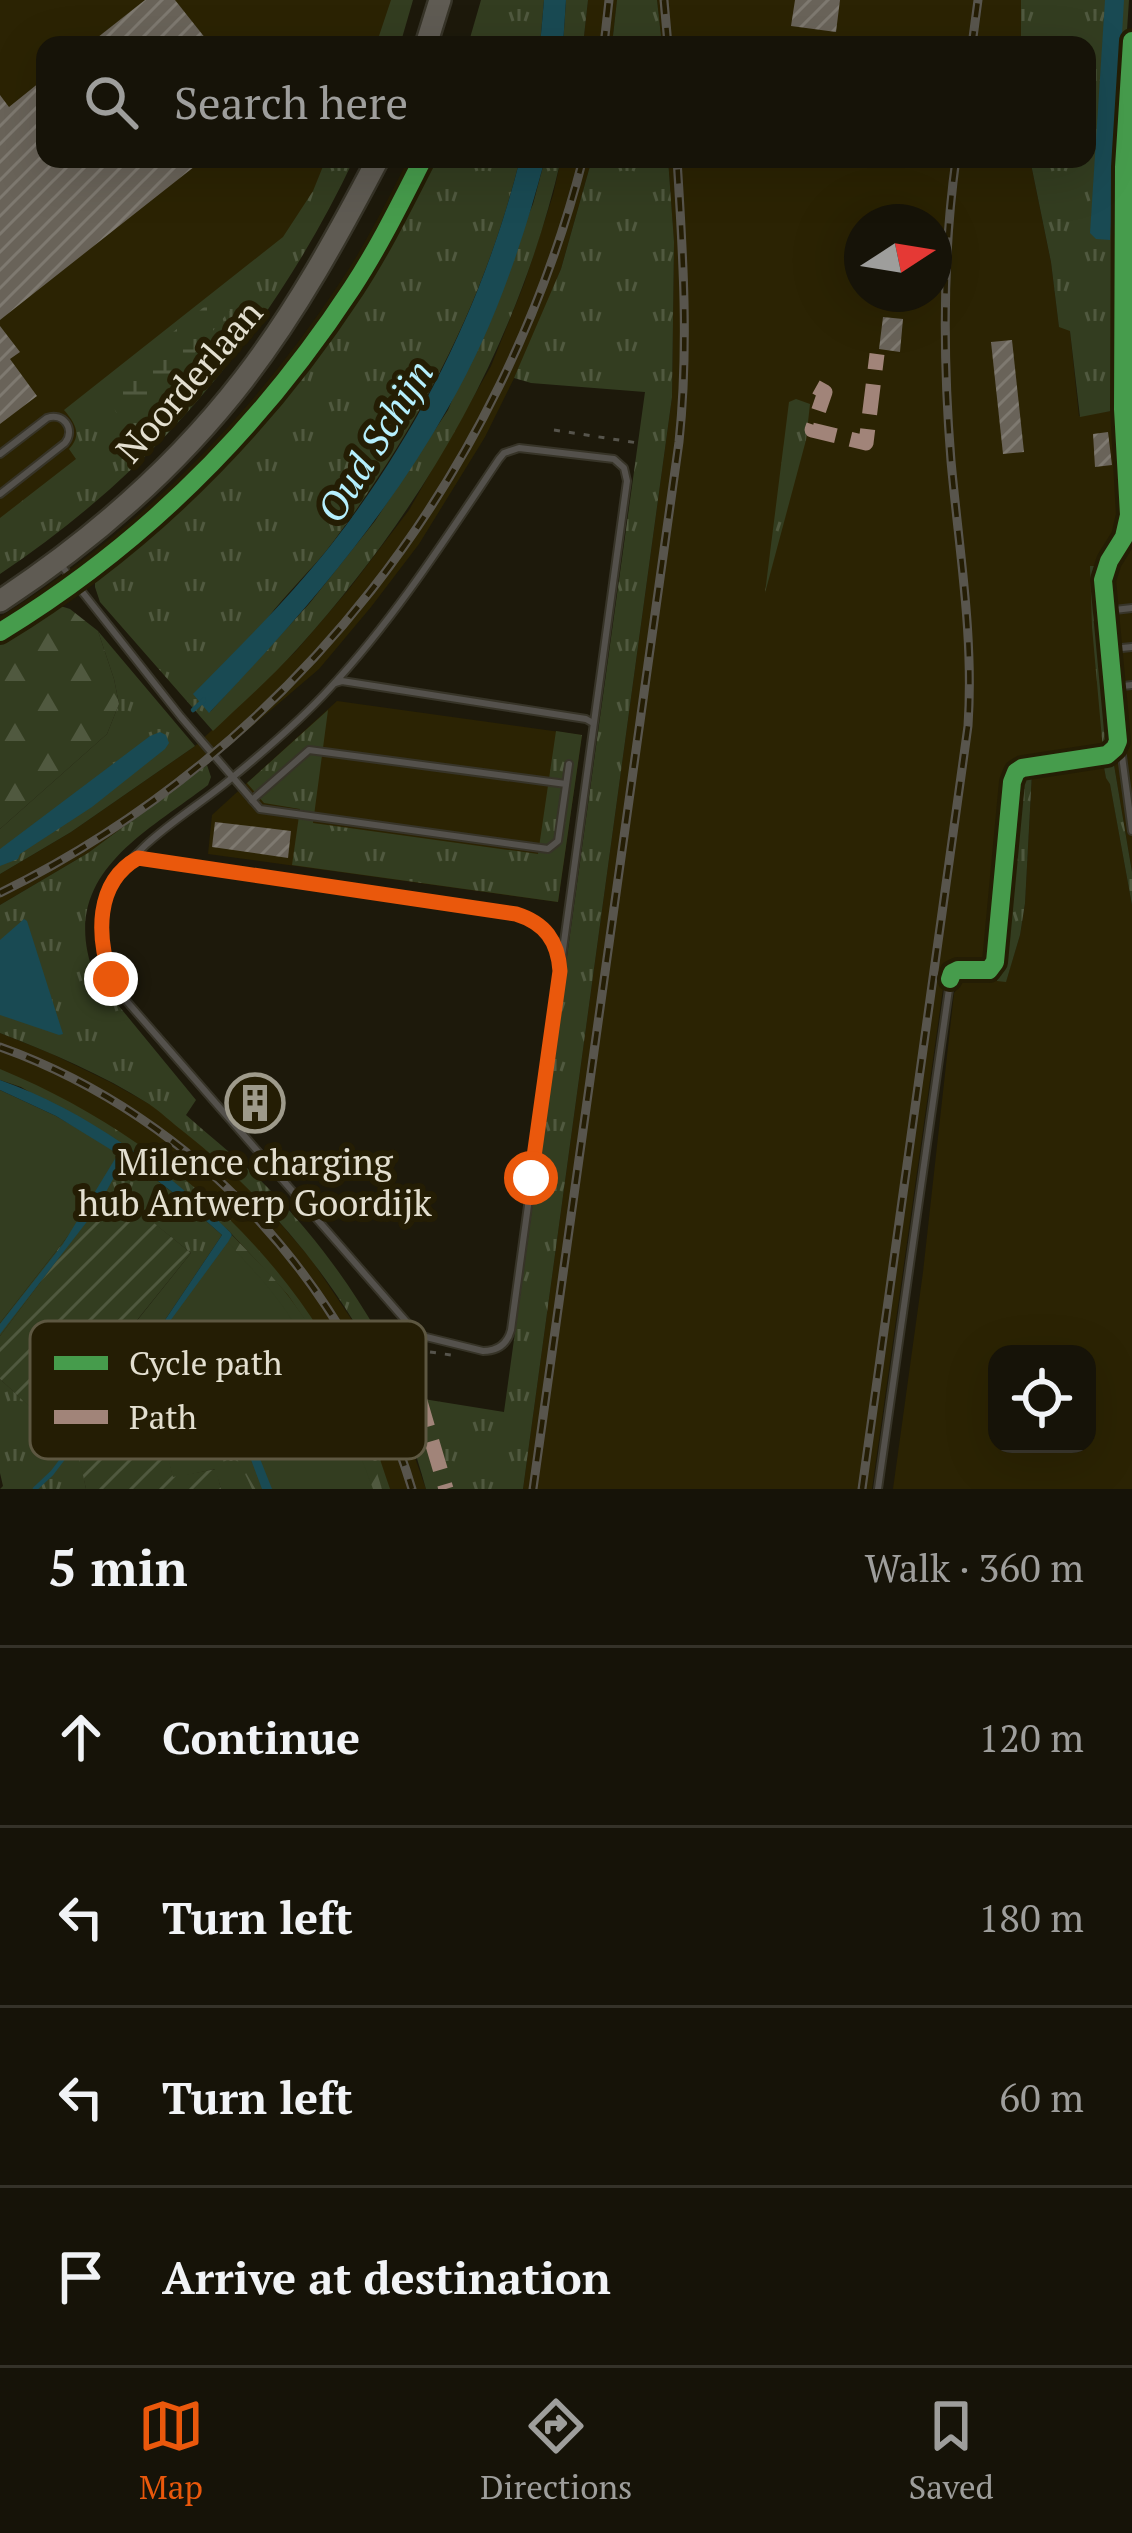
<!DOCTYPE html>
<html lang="en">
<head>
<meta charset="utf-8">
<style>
	body { margin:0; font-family:"PT Serif",serif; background:#232016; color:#f1f3f6 }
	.controls { position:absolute; right:36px; bottom:36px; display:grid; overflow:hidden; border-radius:24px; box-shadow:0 12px 48px #0002 }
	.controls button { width:108px; height:108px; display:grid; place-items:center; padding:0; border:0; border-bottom:3px solid #353229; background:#161308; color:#f1f3f6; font:60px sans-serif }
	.compass { position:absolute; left:844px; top:204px; width:108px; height:108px; border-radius:50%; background:#161308; box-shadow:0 12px 48px #0002; rotate:78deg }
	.stop { position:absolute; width:36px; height:36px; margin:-27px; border:9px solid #ea580c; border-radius:50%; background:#fff }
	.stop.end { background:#ea580c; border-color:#fff; box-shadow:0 3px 12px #0008 }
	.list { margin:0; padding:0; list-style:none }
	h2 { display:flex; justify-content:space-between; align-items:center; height:156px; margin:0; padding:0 48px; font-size:51px }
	h2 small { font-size:39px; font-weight:400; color:#9e9e9c }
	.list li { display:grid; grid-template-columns:78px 1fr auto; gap:36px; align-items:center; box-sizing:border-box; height:180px; padding:0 48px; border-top:3px solid #353229 }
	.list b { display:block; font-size:45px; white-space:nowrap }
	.list em { font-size:39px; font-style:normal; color:#9e9e9c }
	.icon { flex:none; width:66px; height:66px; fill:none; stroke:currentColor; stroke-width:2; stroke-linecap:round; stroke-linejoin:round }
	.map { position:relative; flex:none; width:1132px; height:1489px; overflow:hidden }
	.search { position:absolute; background:#161308; box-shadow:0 12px 48px #0002; left:36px; right:36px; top:36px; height:132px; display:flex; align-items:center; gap:30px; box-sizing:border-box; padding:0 42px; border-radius:24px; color:#9e9e9c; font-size:45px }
	.sheet { height:876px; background:#161308 }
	nav { display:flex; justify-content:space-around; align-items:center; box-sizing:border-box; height:168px; border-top:3px solid #353229; background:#161308; font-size:33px; color:#9e9e9c }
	nav a { display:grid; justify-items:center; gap:6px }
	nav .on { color:#ea580c }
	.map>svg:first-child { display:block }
	.built { fill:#2b2303; fill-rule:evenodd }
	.grass { fill:url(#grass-tufts) }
	.forest { fill:url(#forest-firs) }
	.wetland { fill:url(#wetland-marsh) }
	.park { fill:#333d20 }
	.garden { fill:url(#garden-furrows) }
	.water { fill:#194a53 }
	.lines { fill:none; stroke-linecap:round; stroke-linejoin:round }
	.stream { stroke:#194a53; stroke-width:4.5 }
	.building { fill:url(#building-hatch) }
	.lane-casing { stroke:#373428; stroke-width:10 }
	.street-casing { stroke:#373428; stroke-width:16 }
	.primary-casing { stroke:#373428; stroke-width:26 }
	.path { stroke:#56544c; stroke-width:3; stroke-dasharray:6 9; stroke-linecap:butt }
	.lane { stroke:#54514c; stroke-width:6 }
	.street { stroke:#54514c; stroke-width:12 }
	.primary { stroke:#5f5b53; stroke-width:21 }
	.rail-casing { stroke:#58554d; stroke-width:9 }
	.rail { stroke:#241d04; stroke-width:4.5; stroke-dasharray:14; stroke-linecap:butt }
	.quiet { stroke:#a18479; stroke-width:15; stroke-dasharray:30 15; stroke-linecap:butt }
	.cycleway-casing { stroke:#241d04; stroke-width:26 }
	.cycleway { stroke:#469c4c; stroke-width:18 }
	.route { stroke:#ea580c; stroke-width:15 }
	.labels { text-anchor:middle; stroke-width:12; stroke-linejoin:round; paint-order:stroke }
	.street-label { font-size:36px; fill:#e3dfd0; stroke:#241d04 }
	.poi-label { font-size:36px; fill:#e3dfd0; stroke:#241d04 }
	.water-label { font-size:39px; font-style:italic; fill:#b5effd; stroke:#241d04 }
	.key { fill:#241d04; stroke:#5d5741; stroke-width:3 }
	.key-label { font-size:33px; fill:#e3dfd0 }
</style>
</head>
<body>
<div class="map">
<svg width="1132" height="1489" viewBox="0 0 1132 1489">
	<defs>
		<pattern id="grass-tufts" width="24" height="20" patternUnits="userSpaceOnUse" patternTransform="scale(3)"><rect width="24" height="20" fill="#333d20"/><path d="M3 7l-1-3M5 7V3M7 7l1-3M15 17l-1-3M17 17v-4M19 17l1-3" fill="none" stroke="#50593f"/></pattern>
		<pattern id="forest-firs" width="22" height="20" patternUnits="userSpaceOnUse" patternTransform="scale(3)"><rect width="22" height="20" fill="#333d20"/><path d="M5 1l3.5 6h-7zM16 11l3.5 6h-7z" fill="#50593f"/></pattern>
		<pattern id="wetland-marsh" width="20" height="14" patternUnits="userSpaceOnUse" patternTransform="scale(3)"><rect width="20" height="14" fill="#333d20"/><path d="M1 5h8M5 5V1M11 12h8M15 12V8" fill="none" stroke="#50593f"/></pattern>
		<pattern id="garden-furrows" width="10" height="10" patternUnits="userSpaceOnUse" patternTransform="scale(3)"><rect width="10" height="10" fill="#333d20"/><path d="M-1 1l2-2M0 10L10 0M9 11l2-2" fill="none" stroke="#50593f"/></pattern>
		<pattern id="building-hatch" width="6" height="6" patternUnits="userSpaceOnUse" patternTransform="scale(3)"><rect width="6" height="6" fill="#696359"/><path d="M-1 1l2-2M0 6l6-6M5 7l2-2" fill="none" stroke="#7e7970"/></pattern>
	</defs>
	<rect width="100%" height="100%" fill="#1d190b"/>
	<g class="built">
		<polygon points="0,0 399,0 384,45 45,45 45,159 338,159 311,215 0,554"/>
		<polygon points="588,0 617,0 612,45 583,45"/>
		<polygon points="657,0 1021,0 1021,45 662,45"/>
		<polygon points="561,159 592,159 561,269 531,344 485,437 419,544 371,607 319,669 195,775 88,853 0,905 0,874 71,832 195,746 295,652 349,589 409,510 491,366 524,284 553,195"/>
		<path d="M668,159H1030L1051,262L1059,326L1070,330L1079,416L1129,408L1132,434V872L1113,759L1103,763L1106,777L1110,783L1132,905V1489H893L923,1272L954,993L963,980L971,978L1006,981L1020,935L1025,903L1032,772L1098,764L1096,752L1010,763L988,959L982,963L947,961L872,1489H523L672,397L674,244ZM862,222H934V294H862ZM997,1354H1087V1444H997Z"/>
		<polygon points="337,701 582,735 558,902 208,854 212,815"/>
		<polygon points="0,1033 50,1053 110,1082 153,1106 222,1161 250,1188 311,1259 360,1332 390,1386 426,1489 382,1489 377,1471 257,1261 228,1230 21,1087 0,1080"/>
	</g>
	<g class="grass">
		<polygon points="391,0 413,0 400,45 376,45"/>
		<polygon points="481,0 544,0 540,45 468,45"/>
		<polygon points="566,0 588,0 583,45 563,45"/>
		<polygon points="617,0 657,0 662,45 612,45"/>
		<polygon points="1021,0 1129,0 1118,165 1116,410 1080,417 1070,331 1059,327 1051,262 1030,159 1087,159 1087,45 1021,45"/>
		<path d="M326,159H354C273,330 157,469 0,574V518L76,459L69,449C82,435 76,424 64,410L283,237L313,191Z"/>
		<path d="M420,159H520C484,303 421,423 333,542C313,569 287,592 267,619C246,648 229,681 210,712L309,604L375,521L448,410L533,204L545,159H561C518,345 425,507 298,648C272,677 241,704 213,731L100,602L95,587V575L164,526L187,501L200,484L215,454L320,326L353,280L384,230Z"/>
		<path d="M592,159H668L674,242L672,397L523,1489H426C389,1347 298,1222 184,1132C172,1123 161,1112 149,1104C102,1074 51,1053 0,1033V905L88,853L207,765L211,777L208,785C141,836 56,877 95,977L196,1100L186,1115C214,1140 244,1163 270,1190C329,1250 376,1321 411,1397L504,1412L645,392L531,383L514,378L561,269Z"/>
		<polygon points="796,399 810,404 806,440 765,593 789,402"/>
		<polygon points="1090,566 1096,566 1096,591 1111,734 1109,743 1103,750 1092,627"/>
		<polygon points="98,631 195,746 71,832 0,874 0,829 107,734 119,704 114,679"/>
		<polygon points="328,710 313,823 538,854 556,731 582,735 558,902 292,865 300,809 264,803 247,783"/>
		<polygon points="1113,759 1132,872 1132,905 1110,784 1106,778 1103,762"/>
		<polygon points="1032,772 1025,903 1020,935 1006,982 997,981 1018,787 1022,779"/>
		<path d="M0,1069C153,1132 290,1249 358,1402C371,1430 380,1460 390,1489H382L320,1342L288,1295L257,1261L228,1230L135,1153L21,1087L0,1080Z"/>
		<polygon points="123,1155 180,1198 222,1235 157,1332 262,1489 221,1489 215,1469 173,1478 162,1435 79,1453 86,1489 0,1489 3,1486 0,1473 0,1379 52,1427 191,1253 111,1189 0,1336 0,1323 93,1204"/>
	</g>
	<g class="forest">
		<polygon points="54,604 70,609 98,631 114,679 119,704 107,734 0,829 0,638"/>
		<path d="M232,1235C251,1255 272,1275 289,1297C332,1353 362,1421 382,1489H252C230,1437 193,1394 154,1353L157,1339Z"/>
	</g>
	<polygon class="wetland" points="219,295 230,310 131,431 100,391"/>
	<g class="park">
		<polygon points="0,1090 56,1116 123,1155 93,1204 0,1323"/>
		<path d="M228,1242C248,1265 271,1288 288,1314C324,1369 351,1427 373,1489H262L247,1449L156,1337Z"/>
	</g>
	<g class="garden">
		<polygon points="111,1188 191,1253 51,1427 0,1379 0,1336"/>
		<polygon points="163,1435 173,1477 216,1469 221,1489 86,1489 78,1453"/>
	</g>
	<g class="water">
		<polygon points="544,0 566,0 563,45 540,45"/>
		<polygon points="1105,0 1124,0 1110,240 1096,239 1090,233"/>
		<path d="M520,159H545C522,245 493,331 448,408C384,521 298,620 209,713L193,694C240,646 289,598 331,545C420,431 485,299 520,159Z"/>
		<polygon points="160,732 166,735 169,743 165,749 92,807 20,854 18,859 0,866 0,849 150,736"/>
		<polygon points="24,919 27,921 63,1034 59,1035 0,1015 0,940"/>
		<path d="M0,1080C85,1110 166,1169 230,1232L232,1235L228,1242L165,1328V1333L253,1441L272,1489H262L247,1449L155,1335L222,1235L180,1198L129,1159L123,1161L96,1210L0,1334V1324L63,1244L118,1154L56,1116L0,1090Z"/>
	</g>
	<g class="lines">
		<g class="stream">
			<polyline points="193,710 204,700"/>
			<polyline points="35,1489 52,1473 158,1333"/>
		</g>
	</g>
	<g class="building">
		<polygon points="145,0 175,0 206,39 197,45 88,45"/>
		<polygon points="795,0 840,0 836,32 791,26"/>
		<polygon points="45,78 45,159 204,159 0,320 0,95 9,107"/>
		<polygon points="883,317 903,319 900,352 879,349"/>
		<polygon points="0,326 20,352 10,359 37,396 0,424"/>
		<polygon points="1012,340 1024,452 1003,454 991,342"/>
		<polygon points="1108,432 1112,465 1095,467 1093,434"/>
		<polygon points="215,822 291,831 288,858 212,847"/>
	</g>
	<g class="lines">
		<defs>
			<g id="lane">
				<path d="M519,448L614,459L624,468L627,481L511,1330C507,1345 497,1351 483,1351L418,1335L123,997C103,966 92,928 108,893C132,844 188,814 228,781C261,754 302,719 330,688C395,618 446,538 499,459L504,453Z"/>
				<path d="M0,454L47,418C63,412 76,429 65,443L0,494"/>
				<polyline points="61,565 181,717 260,809 548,849 558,841 569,764"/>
				<polyline points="1106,611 1132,608"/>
				<polyline points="1112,649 1132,647"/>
				<polyline points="335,683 342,681 586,719 593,723"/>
				<polyline points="1114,687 1132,685"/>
				<polyline points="1115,748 1122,756 1132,831"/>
				<polyline points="252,800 309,750 566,784"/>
				<path d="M135,858L516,914C539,921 551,932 559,955"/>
				<polyline points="418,1335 419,1398"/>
				<polyline points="878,1489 950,982"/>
			</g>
			<polyline id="street" points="950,979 952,973 958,970 989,970 995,962 1012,782 1016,772 1022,768 1107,755 1115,748 1118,741 1103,580 1109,561 1124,537 1129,515 1123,409 1124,167 1132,41"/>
			<g id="primary">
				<polyline points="426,45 440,0"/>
				<path d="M0,601C91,541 177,466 244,379C297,310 338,235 378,159"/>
			</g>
		</defs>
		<use href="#lane" class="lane-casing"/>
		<use href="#street" class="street-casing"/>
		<use href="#primary" class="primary-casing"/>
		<g class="path">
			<polyline points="554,430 638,443"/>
			<polyline points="387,1346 409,1349"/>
			<polyline points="430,1352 451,1355"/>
		</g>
		<use href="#lane" class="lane"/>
		<use href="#street" class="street"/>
		<use href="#primary" class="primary"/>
		<defs>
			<g id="rail">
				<polyline points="664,0 668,45"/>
				<polyline points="604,45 609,0"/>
				<polyline points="972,45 978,0"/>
				<path d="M0,893C294,749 502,474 583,159"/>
				<path d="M0,1047C199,1118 352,1289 412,1489"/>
				<path d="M533,1489L679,442C689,347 683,254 677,159"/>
				<path d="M862,1489L968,726C974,636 959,550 951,461C943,361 942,259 956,159"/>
			</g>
		</defs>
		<use href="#rail" class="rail-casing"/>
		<use href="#rail" class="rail"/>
		<g class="quiet">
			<polyline points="816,387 825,392 812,430 866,443 877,354"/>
			<polyline points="419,1398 446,1489"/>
		</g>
		<defs>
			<g id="cycleway">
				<path d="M0,632C143,545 260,428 352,288C379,247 401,202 423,159"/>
				<polyline points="950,979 952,973 958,970 989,970 995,962 1012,782 1016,772 1022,768 1107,755 1115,748 1118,741 1103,580 1109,561 1124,537 1129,515 1123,409 1124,167 1132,41"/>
			</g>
		</defs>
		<use href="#cycleway" class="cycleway-casing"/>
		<use href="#cycleway" class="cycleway"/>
	</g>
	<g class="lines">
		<path class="route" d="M111,979C97,937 94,883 138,858L516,914C545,923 558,941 560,971L531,1178"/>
	</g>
	<defs>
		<symbol id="building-ring" viewBox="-11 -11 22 22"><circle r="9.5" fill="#241d04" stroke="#9e9a8b" stroke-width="1.5"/><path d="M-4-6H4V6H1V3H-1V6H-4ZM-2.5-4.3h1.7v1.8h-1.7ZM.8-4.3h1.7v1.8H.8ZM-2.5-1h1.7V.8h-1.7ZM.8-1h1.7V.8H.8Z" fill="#9e9a8b"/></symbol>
	</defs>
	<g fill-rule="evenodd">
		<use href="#building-ring" x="222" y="1070" width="66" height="66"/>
	</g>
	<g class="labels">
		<g class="street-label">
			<text transform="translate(189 381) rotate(-49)" y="13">Noorderlaan</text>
		</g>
		<g class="poi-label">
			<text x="255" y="1175">Milence charging<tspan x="255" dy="41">hub Antwerp Goordijk</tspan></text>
		</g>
		<g class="water-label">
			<text transform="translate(375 441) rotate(-58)" y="14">Oud Schijn</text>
		</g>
	</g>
	<rect x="30" y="1321" width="396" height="138" rx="18" class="key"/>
	<rect x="54" y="1356" width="54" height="14" fill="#469c4c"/>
	<rect x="54" y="1410" width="54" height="14" fill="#a18479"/>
	<g class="key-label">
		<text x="129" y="1375">Cycle path</text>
		<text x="129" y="1429">Path</text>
	</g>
</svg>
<div class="controls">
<button><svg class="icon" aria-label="locate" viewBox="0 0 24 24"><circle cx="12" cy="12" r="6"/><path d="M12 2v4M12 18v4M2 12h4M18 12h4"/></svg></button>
</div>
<svg class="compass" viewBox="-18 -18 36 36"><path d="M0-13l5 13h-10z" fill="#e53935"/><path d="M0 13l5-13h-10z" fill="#9e9e9c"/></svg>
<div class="stop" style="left:531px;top:1178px"></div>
<div class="stop end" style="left:111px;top:979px"></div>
<div class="search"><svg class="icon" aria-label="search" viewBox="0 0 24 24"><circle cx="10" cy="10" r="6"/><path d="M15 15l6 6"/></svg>Search here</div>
</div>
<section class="sheet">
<h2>5 min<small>Walk · 360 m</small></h2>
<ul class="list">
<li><svg class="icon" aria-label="ahead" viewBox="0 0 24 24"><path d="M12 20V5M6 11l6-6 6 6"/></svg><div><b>Continue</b></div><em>120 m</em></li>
<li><svg class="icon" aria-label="left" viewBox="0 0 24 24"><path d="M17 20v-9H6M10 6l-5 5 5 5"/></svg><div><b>Turn left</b></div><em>180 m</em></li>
<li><svg class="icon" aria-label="left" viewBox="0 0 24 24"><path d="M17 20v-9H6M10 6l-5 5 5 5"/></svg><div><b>Turn left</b></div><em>60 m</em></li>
<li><svg class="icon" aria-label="arrive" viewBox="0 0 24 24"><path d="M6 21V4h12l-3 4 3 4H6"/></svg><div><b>Arrive at destination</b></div></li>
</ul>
</section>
<nav>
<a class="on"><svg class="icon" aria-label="map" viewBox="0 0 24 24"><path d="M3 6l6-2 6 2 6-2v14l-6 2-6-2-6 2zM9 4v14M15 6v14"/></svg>Map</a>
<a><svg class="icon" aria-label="directions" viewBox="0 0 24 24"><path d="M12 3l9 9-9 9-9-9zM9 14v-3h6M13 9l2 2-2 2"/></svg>Directions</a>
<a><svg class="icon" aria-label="saved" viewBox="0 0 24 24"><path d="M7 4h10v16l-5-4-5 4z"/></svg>Saved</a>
</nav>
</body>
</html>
